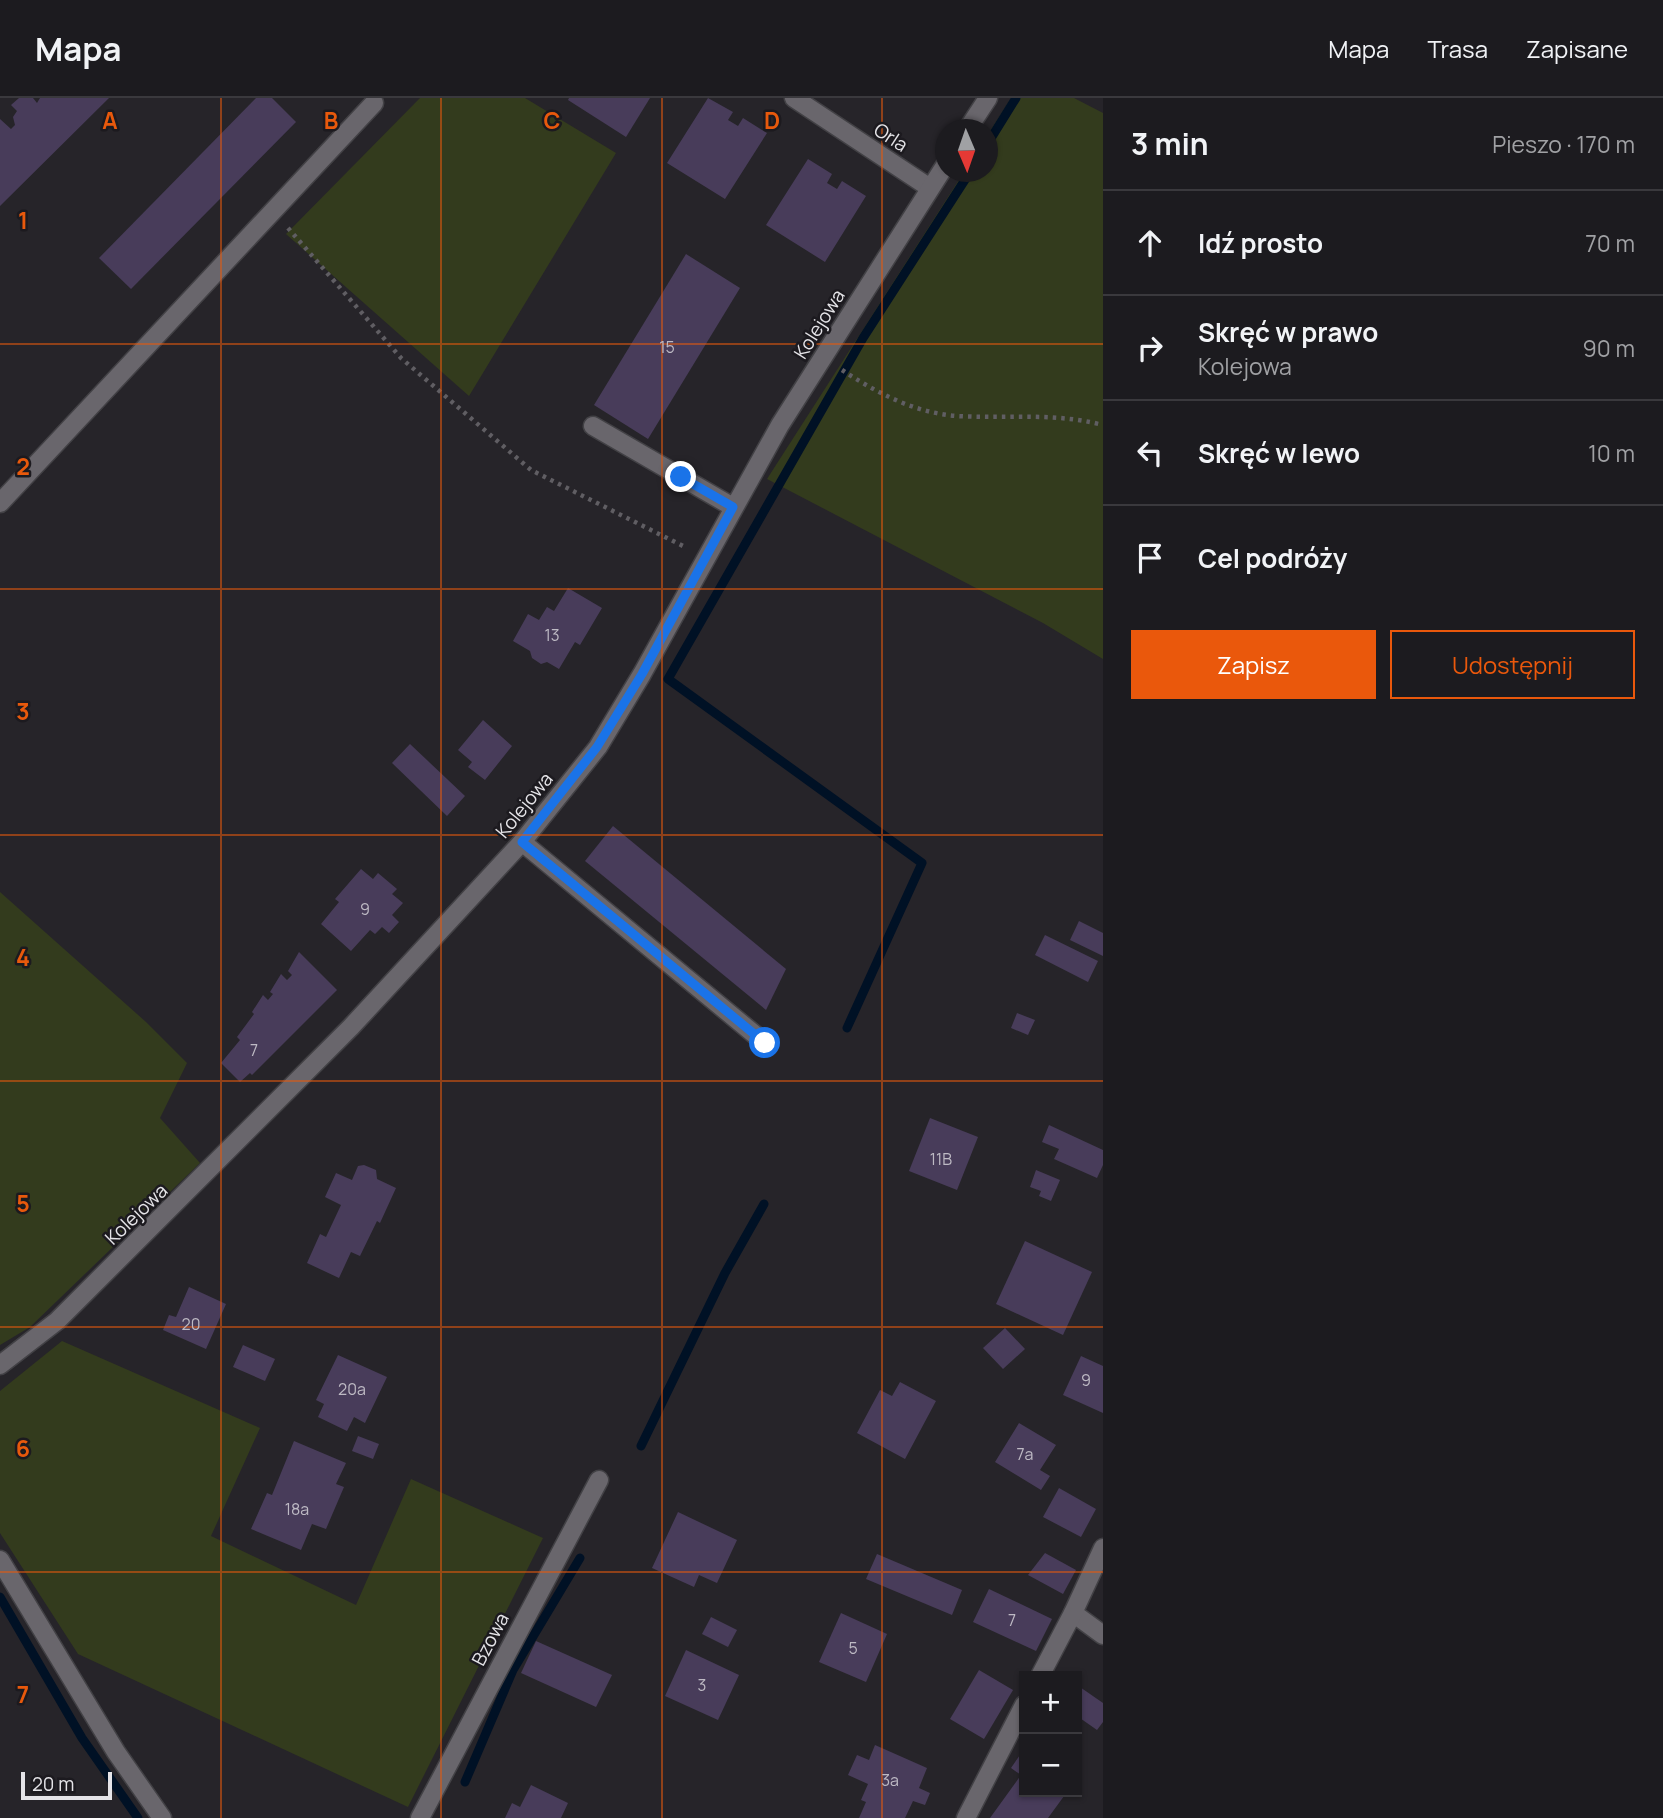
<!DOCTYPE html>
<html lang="pl">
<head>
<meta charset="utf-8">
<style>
	body { margin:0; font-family:Manrope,sans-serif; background:#29282c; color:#f1f3f6 }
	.controls { position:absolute; right:21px; bottom:21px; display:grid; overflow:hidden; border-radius:0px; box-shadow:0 2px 5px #0004 }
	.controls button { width:63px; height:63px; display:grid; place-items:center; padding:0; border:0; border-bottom:2px solid #3a393d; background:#1c1b1f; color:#f1f3f6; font:35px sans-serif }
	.compass { position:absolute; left:935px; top:21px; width:63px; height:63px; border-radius:50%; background:#1c1b1f; box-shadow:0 2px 5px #0004; rotate:178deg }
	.scale { position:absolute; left:21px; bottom:18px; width:91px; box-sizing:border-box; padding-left:7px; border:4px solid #e5e4e8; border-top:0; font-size:19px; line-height:24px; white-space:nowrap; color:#e5e4e8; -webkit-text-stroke:5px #1c1a1f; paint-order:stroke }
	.stop { position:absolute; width:21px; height:21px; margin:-16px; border:5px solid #1a73e8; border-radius:50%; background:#fff }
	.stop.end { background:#1a73e8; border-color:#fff; box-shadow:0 2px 7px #0008 }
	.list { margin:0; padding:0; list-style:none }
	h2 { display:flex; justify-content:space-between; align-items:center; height:91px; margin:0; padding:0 28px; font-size:30px }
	h2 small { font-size:23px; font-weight:400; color:#a0a1a4 }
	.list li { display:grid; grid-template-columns:46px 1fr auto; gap:21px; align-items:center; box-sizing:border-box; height:105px; padding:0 28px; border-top:2px solid #3a393d }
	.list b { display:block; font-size:26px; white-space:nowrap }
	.list p { margin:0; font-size:23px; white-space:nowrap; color:#a0a1a4 }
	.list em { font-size:23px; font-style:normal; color:#a0a1a4 }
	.actions { display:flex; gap:14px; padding:21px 28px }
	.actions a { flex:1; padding:16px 0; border:2px solid #ea580c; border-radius:0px; text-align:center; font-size:24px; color:#ea580c }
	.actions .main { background:#ea580c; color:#fff }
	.icon { flex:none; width:38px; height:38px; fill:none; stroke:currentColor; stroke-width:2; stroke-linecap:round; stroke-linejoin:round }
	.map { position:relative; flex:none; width:1103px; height:1720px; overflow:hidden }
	header { display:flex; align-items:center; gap:42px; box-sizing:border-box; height:98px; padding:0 35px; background:#1c1b1f; border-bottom:2px solid #3a393d }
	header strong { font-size:33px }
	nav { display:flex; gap:38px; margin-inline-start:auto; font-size:24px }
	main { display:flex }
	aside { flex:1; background:#1c1b1f }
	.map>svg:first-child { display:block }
	.green { fill:#333b1d }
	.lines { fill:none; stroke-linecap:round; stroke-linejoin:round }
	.stream { stroke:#001125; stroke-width:9 }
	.building { fill:#483c5a }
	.minor-casing { stroke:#424145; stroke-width:21 }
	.path { stroke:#605e63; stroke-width:4.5; stroke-dasharray:3.5 5; stroke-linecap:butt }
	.minor { stroke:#69666c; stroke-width:18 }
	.route { stroke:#1a73e8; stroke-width:9 }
	.grid { fill:none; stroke:#e8590c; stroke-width:2; stroke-opacity:0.55 }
	.labels { text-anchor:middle; stroke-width:5; stroke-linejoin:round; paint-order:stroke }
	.number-label { font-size:16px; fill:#bebac4 }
	.street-label { font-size:19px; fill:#e5e4e8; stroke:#1c1a1f }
	.grid-label { font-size:23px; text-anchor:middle; font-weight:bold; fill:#e8590c; stroke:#1c1a1f; stroke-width:5; stroke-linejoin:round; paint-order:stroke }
</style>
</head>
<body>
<header>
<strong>Mapa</strong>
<nav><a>Mapa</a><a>Trasa</a><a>Zapisane</a></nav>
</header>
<main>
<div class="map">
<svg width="1103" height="1720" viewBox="0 0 1103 1720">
	<rect width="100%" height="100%" fill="#262429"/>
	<g class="green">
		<polygon points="420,0 525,0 616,55 469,298 286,136"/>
		<polygon points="1011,0 1074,0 1103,15 1103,561 1043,525 767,381 964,74 988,74 988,36"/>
		<polygon points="0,794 146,924 187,965 160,1020 200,1065 30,1229 0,1247"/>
		<polygon points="62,1243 260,1330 211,1438 356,1507 411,1381 543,1440 408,1709 78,1556 0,1435 0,1293"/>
	</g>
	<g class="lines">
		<g class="stream">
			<polyline points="988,45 1016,0"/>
			<polyline points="847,930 922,765 668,581 863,240 970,74"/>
			<polyline points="641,1348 725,1175 764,1106"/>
			<polyline points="0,1499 82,1640 138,1720"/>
			<polyline points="465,1684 513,1572 580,1460"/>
		</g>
	</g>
	<g class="building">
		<polygon points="19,0 33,0 37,5 40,0 109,0 0,108 0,21 11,31 15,27 13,19 17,13 11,7"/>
		<polygon points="256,0 272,0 296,24 131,191 99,160"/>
		<polygon points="569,0 650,0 626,39 568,2"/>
		<polygon points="708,0 733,14 728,22 738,28 743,20 767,35 725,101 667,65"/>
		<polygon points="808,61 832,76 827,85 837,91 842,83 866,98 825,164 766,127"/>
		<polygon points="686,156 740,190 648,341 594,307"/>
		<polygon points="568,490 602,510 580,547 575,544 559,571 547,564 541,566 532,560 530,553 513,543 528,516 539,522 547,509 554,513"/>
		<polygon points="483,622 512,648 485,682 468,669 472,664 458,652"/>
		<polygon points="410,646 465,698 447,718 392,665"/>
		<polygon points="613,728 786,871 766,912 585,763"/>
		<polygon points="361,771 373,781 378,775 397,791 392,796 403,805 392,817 399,824 389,835 382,829 375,836 370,832 351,853 321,826 339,804 335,801"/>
		<polygon points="1079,823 1103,835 1103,858 1070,842"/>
		<polygon points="1045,837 1098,863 1088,884 1035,857"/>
		<polygon points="299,854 337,892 252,977 250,975 240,984 221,965 240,942 237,939 254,916 252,914 263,897 268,902 273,896 270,894 281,876 287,882 292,877 288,873"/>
		<polygon points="1017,915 1035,922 1028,937 1011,930"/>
		<polygon points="930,1020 978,1039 957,1092 909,1073"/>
		<polygon points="1049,1027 1103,1052 1103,1067 1097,1080 1054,1061 1059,1051 1042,1044"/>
		<polygon points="364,1067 376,1072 377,1081 396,1090 380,1125 377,1123 360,1158 351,1154 339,1180 307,1165 320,1136 326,1139 341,1107 325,1099 336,1075 352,1082 358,1068"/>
		<polygon points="1036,1072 1060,1082 1051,1103 1039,1098 1041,1093 1030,1089"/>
		<polygon points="1025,1143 1092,1174 1063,1237 996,1206"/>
		<polygon points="189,1189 226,1206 206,1251 163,1232 169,1217 176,1219"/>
		<polygon points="1005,1230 1025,1251 1003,1271 983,1250"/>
		<polygon points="243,1247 275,1261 265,1283 233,1269"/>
		<polygon points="338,1257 387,1279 365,1325 354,1319 347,1333 318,1319 324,1306 316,1302"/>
		<polygon points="1081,1258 1103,1268 1103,1315 1063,1297"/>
		<polygon points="900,1284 936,1303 905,1361 857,1335 880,1292 892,1298"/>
		<polygon points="1019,1325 1056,1347 1040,1372 1050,1378 1041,1392 995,1364"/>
		<polygon points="358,1338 379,1346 373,1361 352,1353"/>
		<polygon points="294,1343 346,1365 336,1386 344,1389 326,1431 312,1426 301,1452 251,1431 267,1395 272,1397"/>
		<polygon points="1059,1390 1096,1411 1081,1439 1043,1419"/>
		<polygon points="678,1414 737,1442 717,1485 699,1477 694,1489 652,1470"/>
		<polygon points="1045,1455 1076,1472 1063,1496 1028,1477"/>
		<polygon points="877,1456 962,1492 952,1517 866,1481"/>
		<polygon points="989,1491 1052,1521 1036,1553 973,1524"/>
		<polygon points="841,1515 887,1536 866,1584 819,1564"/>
		<polygon points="711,1519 737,1532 728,1549 702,1536"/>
		<polygon points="536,1543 612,1577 596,1609 521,1575"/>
		<polygon points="686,1552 739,1577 718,1622 665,1598"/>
		<polygon points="979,1572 1013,1592 984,1641 950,1621"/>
		<polygon points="1077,1587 1103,1605 1103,1624 1097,1632 1077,1618"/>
		<polygon points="875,1647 927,1670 919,1690 930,1695 925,1707 913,1703 905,1720 859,1720 866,1704 861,1702 868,1686 848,1677 857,1657 869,1662"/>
		<polygon points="1024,1651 1024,1694 1067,1694 1048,1720 990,1720 1021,1677 1011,1670"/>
		<polygon points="531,1687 568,1705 561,1720 505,1720 512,1705 520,1709"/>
	</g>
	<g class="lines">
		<defs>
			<g id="minor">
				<polyline points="794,0 930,90"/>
				<polyline points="967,32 988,0"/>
				<polyline points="593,328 733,409"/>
				<polyline points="0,405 374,5"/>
				<polyline points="522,744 765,945"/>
				<polyline points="0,1267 57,1223 351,929 522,744 598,649 642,576 780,327 946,66"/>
				<polyline points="0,1462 116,1654 162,1720"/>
				<polyline points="1073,1515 1103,1537"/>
				<polyline points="1040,1578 1073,1515 1103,1450"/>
				<polyline points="420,1720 599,1382"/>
				<polyline points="966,1720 1024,1607"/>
			</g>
		</defs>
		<use href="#minor" class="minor-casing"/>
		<g class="path">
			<polyline points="288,130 401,260 531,372 685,449"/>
			<path d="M842,272C877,295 915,315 957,318C1008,321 1052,314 1103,327"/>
		</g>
		<use href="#minor" class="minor"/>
	</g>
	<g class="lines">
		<polyline class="route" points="681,379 733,409 642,576 597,649 522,744 765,945"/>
	</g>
	<path class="grid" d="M221,0V1720M441,0V1720M662,0V1720M882,0V1720M0,246H1103M0,491H1103M0,737H1103M0,983H1103M0,1229H1103M0,1474H1103"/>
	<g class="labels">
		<g class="number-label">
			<text x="667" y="255">15</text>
			<text x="552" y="543">13</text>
			<text x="365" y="817">9</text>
			<text x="254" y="958">7</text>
			<text x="941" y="1067">11B</text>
			<text x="191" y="1232">20</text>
			<text x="1086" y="1288">9</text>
			<text x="352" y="1297">20a</text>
			<text x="1025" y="1362">7a</text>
			<text x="297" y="1417">18a</text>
			<text x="1012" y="1528">7</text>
			<text x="853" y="1556">5</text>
			<text x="702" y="1593">3</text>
			<text x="890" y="1688">3a</text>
		</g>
		<g class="street-label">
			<text transform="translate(891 39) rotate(33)" y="7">Orla</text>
			<text transform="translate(819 226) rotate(-58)" y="7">Kolejowa</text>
			<text transform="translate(524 707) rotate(-51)" y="7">Kolejowa</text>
			<text transform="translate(136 1116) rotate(-44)" y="7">Kolejowa</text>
			<text transform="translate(490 1541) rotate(-62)" y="7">Bzowa</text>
		</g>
	</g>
	<g class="grid-label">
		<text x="110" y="31">A</text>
		<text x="331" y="31">B</text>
		<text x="552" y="31">C</text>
		<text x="772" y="31">D</text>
		<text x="23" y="131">1</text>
		<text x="23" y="377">2</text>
		<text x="23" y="622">3</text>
		<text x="23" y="868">4</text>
		<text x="23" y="1114">5</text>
		<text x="23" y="1359">6</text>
		<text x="23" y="1605">7</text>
	</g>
</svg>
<div class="controls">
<button>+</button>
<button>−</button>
</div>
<svg class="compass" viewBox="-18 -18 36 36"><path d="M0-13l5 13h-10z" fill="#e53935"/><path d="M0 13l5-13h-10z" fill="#a0a1a4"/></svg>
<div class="scale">20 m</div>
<div class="stop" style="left:765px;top:945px"></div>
<div class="stop end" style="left:681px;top:379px"></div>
</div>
<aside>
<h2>3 min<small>Pieszo · 170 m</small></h2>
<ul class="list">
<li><svg class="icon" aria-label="ahead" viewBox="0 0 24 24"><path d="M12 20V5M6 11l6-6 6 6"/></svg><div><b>Idź prosto</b></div><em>70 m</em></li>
<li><svg class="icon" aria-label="right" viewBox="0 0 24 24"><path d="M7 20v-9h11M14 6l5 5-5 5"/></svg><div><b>Skręć w prawo</b><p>Kolejowa</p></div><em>90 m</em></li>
<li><svg class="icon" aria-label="left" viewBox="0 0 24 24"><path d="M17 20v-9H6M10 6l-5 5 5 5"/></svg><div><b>Skręć w lewo</b></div><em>10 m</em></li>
<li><svg class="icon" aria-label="arrive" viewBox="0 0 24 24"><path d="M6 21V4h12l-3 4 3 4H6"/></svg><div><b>Cel podróży</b></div></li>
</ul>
<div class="actions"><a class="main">Zapisz</a><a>Udostępnij</a></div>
</aside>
</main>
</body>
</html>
